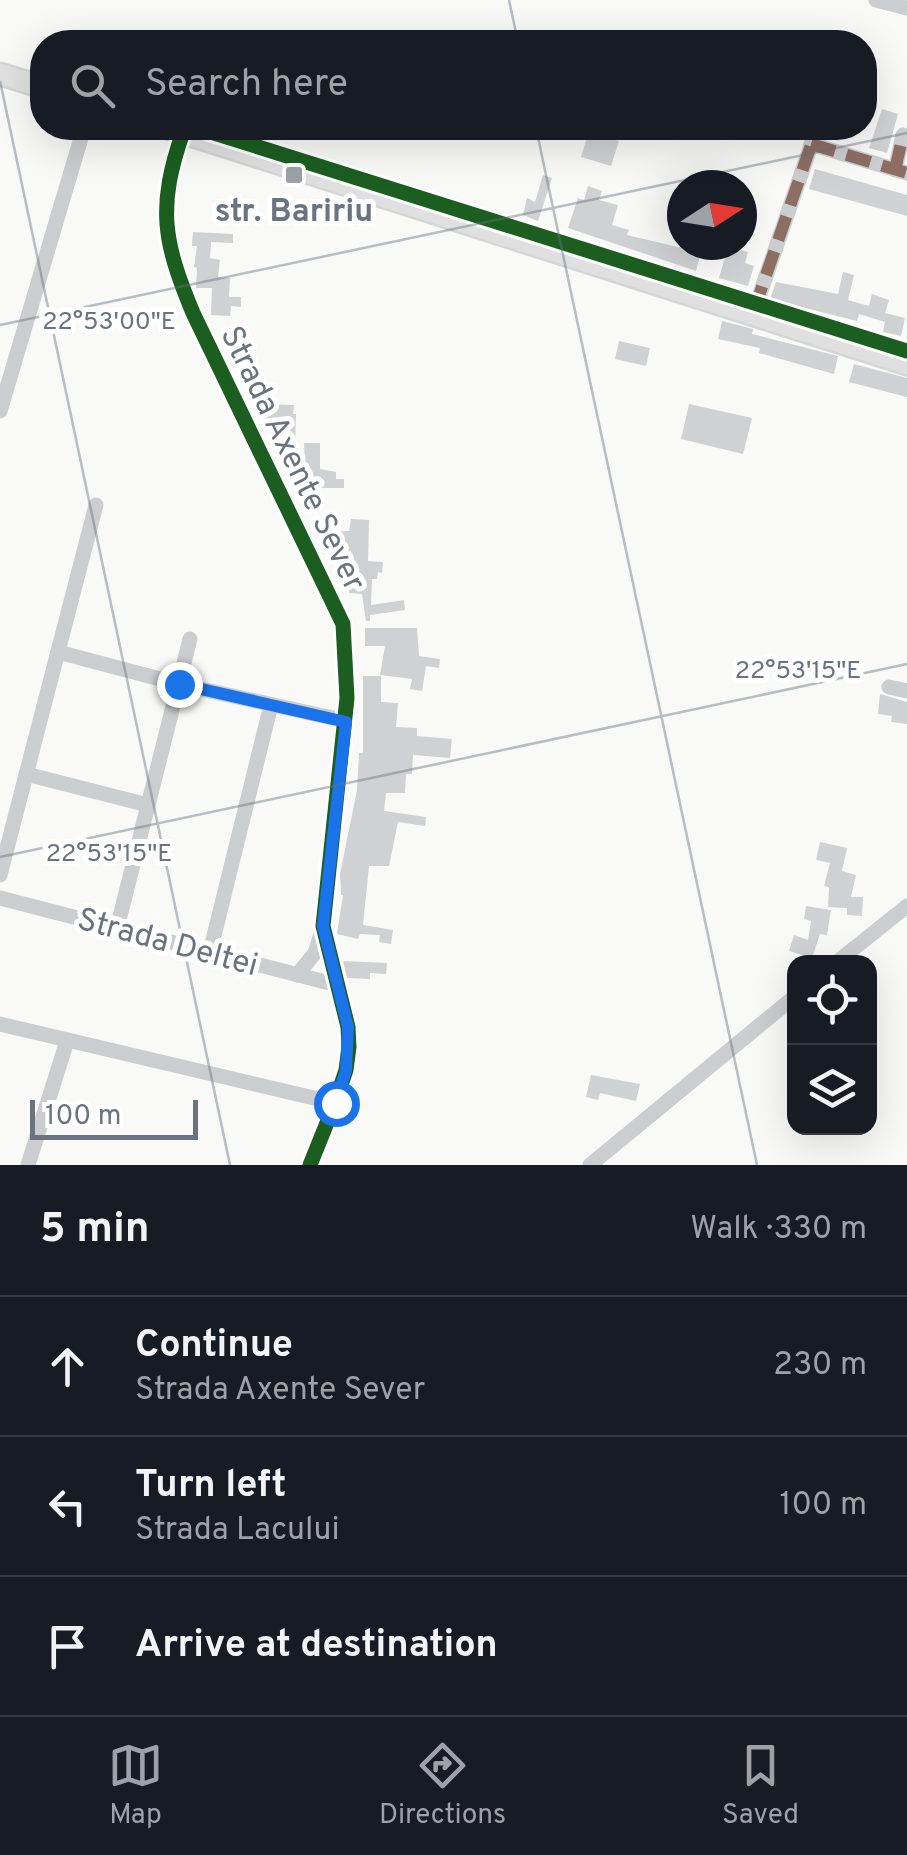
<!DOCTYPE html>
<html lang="en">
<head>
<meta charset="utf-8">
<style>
	body { margin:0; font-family:Overpass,sans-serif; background:#242831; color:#f1f3f6 }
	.controls { position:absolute; right:30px; bottom:30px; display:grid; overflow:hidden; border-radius:20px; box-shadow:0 10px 40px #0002 }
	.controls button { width:90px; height:90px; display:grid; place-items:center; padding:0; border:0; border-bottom:2px solid #363941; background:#171b24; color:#f1f3f6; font:50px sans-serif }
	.compass { position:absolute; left:667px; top:170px; width:90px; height:90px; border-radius:50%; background:#171b24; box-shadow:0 10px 40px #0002; rotate:78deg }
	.scale { position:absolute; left:30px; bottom:25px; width:168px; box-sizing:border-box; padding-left:10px; border:5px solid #68747f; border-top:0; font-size:28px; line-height:35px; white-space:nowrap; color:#68747f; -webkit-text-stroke:8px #fff; paint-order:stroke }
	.stop { position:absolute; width:30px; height:30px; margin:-22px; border:8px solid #1a73e8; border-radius:50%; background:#fff }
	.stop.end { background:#1a73e8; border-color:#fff; box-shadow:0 2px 10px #0008 }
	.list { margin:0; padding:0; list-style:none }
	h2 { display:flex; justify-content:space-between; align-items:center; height:130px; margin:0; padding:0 40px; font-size:42px }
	h2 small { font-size:32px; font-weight:400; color:#9ea1a6 }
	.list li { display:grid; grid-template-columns:65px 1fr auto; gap:30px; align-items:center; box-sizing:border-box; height:140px; padding:0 40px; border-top:2px solid #363941 }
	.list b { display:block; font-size:38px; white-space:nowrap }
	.list p { margin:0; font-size:32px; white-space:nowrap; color:#9ea1a6 }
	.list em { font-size:32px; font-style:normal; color:#9ea1a6 }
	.icon { flex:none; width:55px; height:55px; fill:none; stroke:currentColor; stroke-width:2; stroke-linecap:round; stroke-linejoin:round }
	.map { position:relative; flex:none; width:907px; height:1165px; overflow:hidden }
	.search { position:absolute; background:#171b24; box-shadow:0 10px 40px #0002; left:30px; right:30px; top:30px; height:110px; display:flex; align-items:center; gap:25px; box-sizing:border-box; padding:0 35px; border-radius:40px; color:#9ea1a6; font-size:38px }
	.sheet { height:550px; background:#171b24 }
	nav { display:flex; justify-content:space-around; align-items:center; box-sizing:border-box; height:140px; border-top:2px solid #363941; background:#171b24; font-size:28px; color:#9ea1a6 }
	nav a { display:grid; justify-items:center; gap:5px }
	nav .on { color:#9ba3a9 }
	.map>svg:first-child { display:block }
	.green { fill:#e7eae6 }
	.building { fill:#cfd1d2 }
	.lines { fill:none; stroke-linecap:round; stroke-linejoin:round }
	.major-casing { stroke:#d5d6d6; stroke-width:25 }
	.path { stroke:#c9cacb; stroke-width:2.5; stroke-dasharray:5 5; stroke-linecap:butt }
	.minor { stroke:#cccdce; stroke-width:15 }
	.major { stroke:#e0e0e1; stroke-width:20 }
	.quiet { stroke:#8d6e63; stroke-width:12; stroke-dasharray:25 12; stroke-linecap:butt }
	.cycleway-casing { stroke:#fff; stroke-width:21 }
	.cycleway { stroke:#1b5e20; stroke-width:15 }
	.route { stroke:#1a73e8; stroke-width:12 }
	.ticks { fill:none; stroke:#68747f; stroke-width:2.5; stroke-opacity:0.45 }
	.poi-dot { fill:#9ba3a9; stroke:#fff; stroke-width:4 }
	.labels { text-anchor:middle; stroke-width:10; stroke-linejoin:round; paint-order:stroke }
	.poi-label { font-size:32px; font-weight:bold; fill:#68747f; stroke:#fff }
	.street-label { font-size:32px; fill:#68747f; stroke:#fff }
	.ticks-label { font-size:25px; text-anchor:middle; fill:#68747f; stroke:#fff; stroke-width:10; stroke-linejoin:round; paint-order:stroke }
</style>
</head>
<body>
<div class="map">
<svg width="907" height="1165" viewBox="0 0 907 1165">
	<rect width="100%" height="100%" fill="#f9f9f8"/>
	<polygon class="green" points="758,298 907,346 907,364 753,314"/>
	<g class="building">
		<polygon points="882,109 898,114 887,153 869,148"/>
		<polygon points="589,131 619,141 611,166 581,157"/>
		<polygon points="815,169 907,195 907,216 809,189"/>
		<polygon points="543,175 552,178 538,221 523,215 527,198 535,202"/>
		<polygon points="588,186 602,191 599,200 618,205 612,225 629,230 627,235 682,248 683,245 703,245 696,271 568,228 578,198 584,200"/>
		<polygon points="193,232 233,234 233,243 211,242 210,258 220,260 218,277 230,278 229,297 241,297 241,307 231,306 230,316 211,315 212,288 196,288 197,268 194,267 197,246 192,246"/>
		<polygon points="728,247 748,252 745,263 754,266 748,286 719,278"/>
		<polygon points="843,272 854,275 848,300 869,306 872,294 889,300 885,313 905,318 901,336 883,332 885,322 859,314 857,321 770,299 776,282 838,294"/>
		<polygon points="722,321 753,329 752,334 838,356 834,374 759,353 760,348 718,339"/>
		<polygon points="619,341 650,348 646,366 615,359"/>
		<polygon points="854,364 907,378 907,397 849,382"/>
		<polygon points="266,404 294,405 293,414 296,414 295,446 269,445 270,419 263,418"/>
		<polygon points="689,404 752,418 743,454 681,439"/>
		<polygon points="304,443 320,443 320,469 336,472 336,479 344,479 344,488 293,488 293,465 305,465"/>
		<polygon points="351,519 369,520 368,561 383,562 382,573 378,572 377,579 372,579 371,605 404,600 405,610 370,615 370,621 366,621 362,594 349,593 350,578 344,578 346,550 325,550 324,532 349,531"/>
		<polygon points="365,628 417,628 419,656 440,659 439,668 426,666 422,691 410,689 412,679 380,675 385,646 365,646"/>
		<polygon points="363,676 381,676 381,702 398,703 396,727 417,728 417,736 452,739 450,758 413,755 412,774 406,774 405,793 386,793 384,811 426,817 425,826 398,822 389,866 369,866 363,925 393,930 391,944 379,942 380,935 360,934 358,939 337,934 343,895 341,895 340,874 357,790 359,753 363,753"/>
		<polygon points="880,694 907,702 907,724 891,722 892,716 878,714"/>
		<polygon points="820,842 847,848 842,871 856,875 851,897 863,897 862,916 847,915 847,908 828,907 829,887 824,886 830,863 816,860"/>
		<polygon points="806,906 831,910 827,935 820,934 812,958 789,951 794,935 808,940 811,921 804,919"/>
		<polygon points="343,961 387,963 386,974 370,973 370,979 347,978"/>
		<polygon points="591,1075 640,1084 636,1101 600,1093 598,1100 586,1097"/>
	</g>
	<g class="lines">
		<defs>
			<g id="major">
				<polyline points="0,74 42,87"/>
				<polyline points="168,128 907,364"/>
			</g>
		</defs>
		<use href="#major" class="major-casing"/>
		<g class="path">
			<polyline points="556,234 744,294"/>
			<polyline points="770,302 907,346"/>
		</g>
		<g class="minor">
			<polyline points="876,0 907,8"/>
			<path d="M183,132C157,207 163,241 193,313L343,624L347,698L323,926L348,1027L349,1047L346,1070L335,1103L310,1165"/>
			<polyline points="811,144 907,173"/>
			<polyline points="895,170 903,135"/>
			<polyline points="753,314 817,128"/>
			<polyline points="0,411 84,128"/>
			<polyline points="58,652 179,684 346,721"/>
			<polyline points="889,687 907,691"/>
			<polyline points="26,774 148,805"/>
			<polyline points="0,875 96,505"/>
			<polyline points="0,898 337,985"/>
			<polyline points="117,928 190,639"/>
			<polyline points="210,952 271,705"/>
			<polyline points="837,962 907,906"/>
			<polyline points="297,975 315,953 322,931"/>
			<polyline points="0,1024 335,1103"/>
			<polyline points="28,1165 67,1041"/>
			<polyline points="590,1165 794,997"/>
		</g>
		<use href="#major" class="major"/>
		<g class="quiet">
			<polyline points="811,144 907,173"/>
			<polyline points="895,170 903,135"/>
			<polyline points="754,310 817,128"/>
		</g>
		<defs>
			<g id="cycleway">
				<polyline points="198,128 907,351"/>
				<path d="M183,132C157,207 163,241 193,313L343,624L347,698L323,926L348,1027L349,1047L346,1070L335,1103L310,1165"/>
			</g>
		</defs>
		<use href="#cycleway" class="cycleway-casing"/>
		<use href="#cycleway" class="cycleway"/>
	</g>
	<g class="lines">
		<polyline class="route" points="179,684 346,722 323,926 348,1027 346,1070 336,1103"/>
	</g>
	<path class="ticks" d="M509,0L518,42M0,81L230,1165M536,128L757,1165M0,325L907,133M0,857L907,664"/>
	<rect class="poi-dot" x="284" y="165" width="20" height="20" rx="5"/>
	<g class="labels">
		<g class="poi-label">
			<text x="294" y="221">str. Baririu</text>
		</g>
		<g class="street-label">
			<text transform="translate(294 458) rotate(64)" y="11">Strada Axente Sever</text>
			<text transform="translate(168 941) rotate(15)" y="11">Strada Deltei</text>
		</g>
	</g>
	<g class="ticks-label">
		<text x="109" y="329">22°53'00"E</text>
		<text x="798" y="678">22°53'15"E</text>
		<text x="109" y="861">22°53'15"E</text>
	</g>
</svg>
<div class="controls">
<button><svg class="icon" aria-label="locate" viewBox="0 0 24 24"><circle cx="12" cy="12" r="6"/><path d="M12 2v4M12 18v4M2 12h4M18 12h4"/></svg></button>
<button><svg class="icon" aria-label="layers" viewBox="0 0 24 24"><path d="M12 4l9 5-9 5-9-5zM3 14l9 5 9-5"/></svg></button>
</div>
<svg class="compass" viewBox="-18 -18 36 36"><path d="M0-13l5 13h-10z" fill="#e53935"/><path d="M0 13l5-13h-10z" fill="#9ea1a6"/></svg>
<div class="scale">100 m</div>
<div class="stop" style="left:336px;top:1103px"></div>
<div class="stop end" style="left:179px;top:684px"></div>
<div class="search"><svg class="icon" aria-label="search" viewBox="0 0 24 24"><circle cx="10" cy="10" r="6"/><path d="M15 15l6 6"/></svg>Search here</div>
</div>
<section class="sheet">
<h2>5 min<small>Walk · 330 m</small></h2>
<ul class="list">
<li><svg class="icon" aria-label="ahead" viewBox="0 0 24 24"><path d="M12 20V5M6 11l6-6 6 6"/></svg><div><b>Continue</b><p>Strada Axente Sever</p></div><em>230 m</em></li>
<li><svg class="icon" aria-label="left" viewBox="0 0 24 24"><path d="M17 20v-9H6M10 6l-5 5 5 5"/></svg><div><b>Turn left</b><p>Strada Lacului</p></div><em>100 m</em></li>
<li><svg class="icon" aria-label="arrive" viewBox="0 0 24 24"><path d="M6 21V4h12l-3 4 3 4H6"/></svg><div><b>Arrive at destination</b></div></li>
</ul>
</section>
<nav>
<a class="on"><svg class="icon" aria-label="map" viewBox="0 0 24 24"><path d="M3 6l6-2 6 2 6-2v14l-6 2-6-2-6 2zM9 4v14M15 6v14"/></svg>Map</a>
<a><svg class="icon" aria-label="directions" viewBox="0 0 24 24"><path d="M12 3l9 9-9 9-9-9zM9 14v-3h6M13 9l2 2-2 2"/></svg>Directions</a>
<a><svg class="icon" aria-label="saved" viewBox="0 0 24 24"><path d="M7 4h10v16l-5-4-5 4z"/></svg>Saved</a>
</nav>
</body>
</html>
